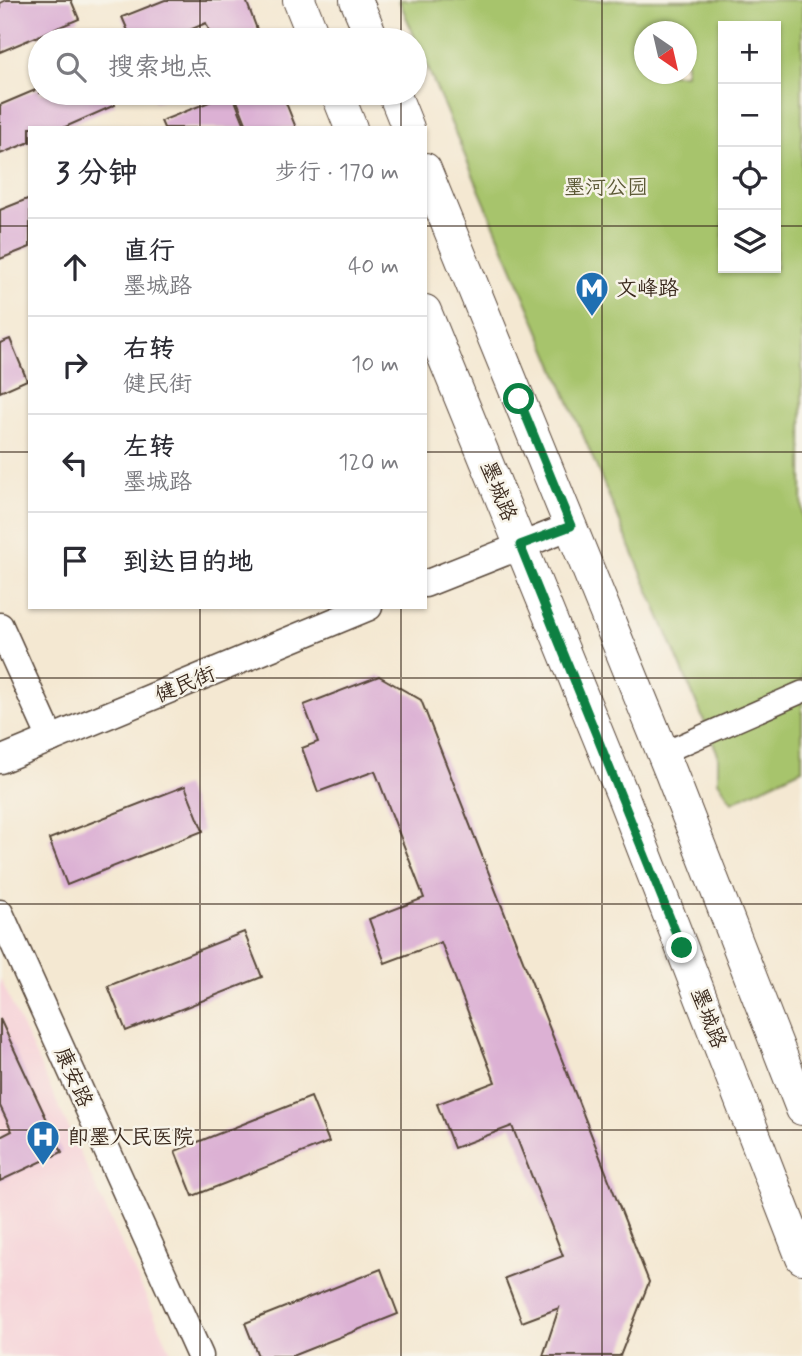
<!DOCTYPE html>
<html lang="zh">
<head>
<meta charset="utf-8">
<style>
	body { margin:0; font-family:Mynerve,"LXGW WenKai TC",sans-serif; background:#f2f2f3; color:#2b2b33 }
	.controls { position:absolute; right:21px; top:21px; display:grid; overflow:hidden; border-radius:0px; box-shadow:0 2px 5px #0004 }
	.controls button { width:63px; height:63px; display:grid; place-items:center; padding:0; border:0; border-bottom:2px solid #e1e1e2; background:#fff; color:#2b2b33; font:35px sans-serif }
	.compass { position:absolute; left:634px; top:21px; width:63px; height:63px; border-radius:50%; background:#fff; box-shadow:0 2px 5px #0004; rotate:146deg }
	.stop { position:absolute; width:21px; height:21px; margin:-16px; border:5px solid #0b8043; border-radius:50%; background:#fff }
	.stop.end { background:#0b8043; border-color:#fff; box-shadow:0 2px 7px #0008 }
	.list { margin:0; padding:0; list-style:none }
	h2 { display:flex; justify-content:space-between; align-items:center; height:91px; margin:0; padding:0 28px; font-size:30px }
	h2 small { font-size:23px; font-weight:400; color:#7c7c81 }
	.list li { display:grid; grid-template-columns:46px 1fr auto; gap:21px; align-items:center; box-sizing:border-box; height:98px; padding:0 28px; border-top:2px solid #e1e1e2 }
	.list b { display:block; font-size:26px; white-space:nowrap }
	.list p { margin:0; font-size:23px; white-space:nowrap; color:#7c7c81 }
	.list em { font-size:23px; font-style:normal; color:#7c7c81 }
	.icon { flex:none; width:38px; height:38px; fill:none; stroke:currentColor; stroke-width:2; stroke-linecap:round; stroke-linejoin:round }
	.map { position:relative; flex:none; width:802px; height:1356px; overflow:hidden }
	.search { position:absolute; background:#fff; box-shadow:0 2px 5px #0004; left:28px; top:28px; width:399px; height:77px; display:flex; align-items:center; gap:18px; box-sizing:border-box; padding:0 24px; border-radius:38px; color:#7c7c81; font-size:26px }
	.panel { position:absolute; background:#fff; box-shadow:0 2px 5px #0004; left:28px; top:126px; width:399px; height:483px; border-radius:0px }
	.map>svg:first-child { display:block }
	.built { fill:#f6cfd7 }
	.green { fill:#a7c46c; stroke:#717745; stroke-width:2; fill-rule:evenodd }
	.building { fill:#dcb1d4 }
	.lines { fill:none; stroke-linecap:round; stroke-linejoin:round }
	.minor-casing { stroke:#574639; stroke-width:24 }
	.tertiary-casing { stroke:#574639; stroke-width:29 }
	.primary-casing { stroke:#574639; stroke-width:34 }
	.minor { stroke:#fff; stroke-width:21 }
	.tertiary { stroke:#fff; stroke-width:26 }
	.primary { stroke:#fff; stroke-width:32 }
	.route { stroke:#0b8043; stroke-width:9 }
	.grid { fill:none; stroke:#3b2a1e; stroke-width:2; stroke-opacity:0.55 }
	.labels { text-anchor:middle; stroke-width:5; stroke-linejoin:round; paint-order:stroke }
	.park-label { font-size:21px; fill:#5b5835; stroke:#f7f3e8 }
	.poi-label { font-size:21px; fill:#3b2a1e; stroke:#f7f3e8; text-anchor:start }
	.street-label { font-size:21px; fill:#3b2a1e; stroke:#f7f3e8 }
</style>
</head>
<body>
<div class="map">
<svg width="802" height="1356" viewBox="0 0 802 1356">
	<rect width="100%" height="100%" fill="#f7f3e8"/>
	<filter id="ink" filterUnits="userSpaceOnUse"><feTurbulence type="fractalNoise" baseFrequency=".0143" numOctaves="2"/><feDisplacementMap in="SourceGraphic" scale="14" xChannelSelector="R" yChannelSelector="G"/><feConvolveMatrix kernelMatrix="1 2 1 2 8 2 1 2 1" color-interpolation-filters="sRGB"/></filter>
	<filter id="wash" filterUnits="userSpaceOnUse"><feTurbulence type="fractalNoise" baseFrequency=".00686" numOctaves="4" result="noise"/><feDisplacementMap in="SourceGraphic" scale="28" xChannelSelector="R" yChannelSelector="G"/><feGaussianBlur stdDeviation="1.57" result="paint"/><feColorMatrix in="noise" values="0 0 0 0 0 0 0 0 0 0 0 0 0 0 0 0 0 1.4 0 .05"/><feComposite in="paint" operator="in"/></filter>
	<g filter="url(#wash)">
		<rect width="100%" height="100%" fill="#f4e8d2"/>
		<polygon class="built" points="0,978 173,1356 0,1356"/>
		<path class="green" d="M399,0H802V769L732,802L718,781V754ZM723,26H776V268H723ZM644,32H686V74H644Z"/>
		<g id="blocks">
			<g class="building">
				<polygon points="6,0 71,0 79,19 0,52 0,3"/>
				<polygon points="165,0 246,0 261,40 213,40 206,23 166,40 132,40 122,17"/>
				<polygon points="40,88 40,93 109,93 115,105 63,128 30,128 30,142 0,154 0,105"/>
				<polygon points="152,93 178,93 155,102"/>
				<polygon points="232,93 246,128 164,128 161,121"/>
				<polygon points="234,93 282,93 296,128 248,128"/>
				<polygon points="30,198 30,247 0,259 0,210"/>
				<polygon points="10,339 27,380 0,392 0,343"/>
				<polygon points="379,676 421,700 649,1282 620,1356 543,1356 559,1308 522,1322 505,1278 563,1256 512,1126 454,1148 437,1104 495,1082 441,942 385,963 369,919 424,898 375,771 318,792 302,748 318,742 304,705"/>
				<polygon points="185,786 203,831 67,885 49,839"/>
				<polygon points="244,932 262,977 126,1031 108,986"/>
				<polygon points="0,1019 62,1152 0,1181 0,1137 12,1131 0,1106"/>
				<polygon points="311,1097 329,1142 193,1196 175,1151"/>
				<polygon points="381,1269 398,1314 292,1356 258,1356 245,1323"/>
			</g>
		</g>
	</g>
	<g filter="url(#ink)">
		<use href="#blocks" fill-opacity="0" stroke="#574639" stroke-width="2"/>
		<g class="lines">
			<defs>
				<polyline id="minor" points="663,753 802,692"/>
				<g id="tertiary">
					<polyline points="425,584 571,526"/>
					<polyline points="0,626 51,739"/>
					<polyline points="0,760 369,607"/>
					<polyline points="0,913 200,1356"/>
				</g>
				<g id="primary">
					<polyline points="299,0 315,40"/>
					<polyline points="356,0 373,40"/>
					<polyline points="337,93 351,128"/>
					<polyline points="394,93 408,128"/>
					<polyline points="425,169 671,773 802,1109"/>
					<polyline points="425,311 622,794 802,1258"/>
				</g>
			</defs>
			<use href="#minor" class="minor-casing"/>
			<use href="#tertiary" class="tertiary-casing"/>
			<use href="#primary" class="primary-casing"/>
			<use href="#minor" class="minor"/>
			<use href="#tertiary" class="tertiary"/>
			<use href="#primary" class="primary"/>
		</g>
	</g>
	<g class="lines" filter="url(#ink)">
		<polyline class="route" points="519,399 571,526 520,545 682,948"/>
	</g>
	<path class="grid" d="M200,0V40M401,0V40M602,0V1356M200,93V128M401,93V128M0,226H30M425,226H723M776,226H802M0,452H30M425,452H802M200,607V1356M401,607V1356M0,678H802M0,904H802M0,1130H802"/>
	<defs>
		<symbol id="metro-pin" viewBox="-11 -11 22 30"><path d="M0 17L-7.5 6A9.5 9.5 0 1 1 7.5 6Z" fill="#1f6fb2" stroke="#f7f3e8"/><path d="M-5.5 5V-5H-3L0 0L3-5H5.5V5H3V-.5L0 4L-3-.5V5Z" fill="#fff"/></symbol>
		<symbol id="hospital-pin" viewBox="-11 -11 22 30"><path d="M0 17L-7.5 6A9.5 9.5 0 1 1 7.5 6Z" fill="#1f6fb2" stroke="#f7f3e8"/><path d="M-5-5h3v3.5h4V-5h3V5h-3V1.5h-4V5h-3Z" fill="#fff"/></symbol>
	</defs>
	<g fill-rule="evenodd">
		<use href="#metro-pin" x="573" y="269" width="38" height="52"/>
		<use href="#hospital-pin" x="24" y="1118" width="38" height="52"/>
	</g>
	<g class="labels">
		<g class="park-label">
			<text x="606" y="194">墨河公园</text>
		</g>
		<g class="poi-label">
			<text x="616" y="295">文峰路</text>
			<text x="68" y="1144">即墨人民医院</text>
		</g>
		<g class="street-label">
			<text transform="translate(499 491) rotate(68)" y="7">墨城路</text>
			<text transform="translate(185 684) rotate(-22)" y="7">健民街</text>
			<text transform="translate(709 1018) rotate(69)" y="7">墨城路</text>
			<text transform="translate(74 1077) rotate(66)" y="7">康安路</text>
		</g>
	</g>
</svg>
<div class="controls">
<button>+</button>
<button>−</button>
<button><svg class="icon" aria-label="locate" viewBox="0 0 24 24"><circle cx="12" cy="12" r="6"/><path d="M12 2v4M12 18v4M2 12h4M18 12h4"/></svg></button>
<button><svg class="icon" aria-label="layers" viewBox="0 0 24 24"><path d="M12 4l9 5-9 5-9-5zM3 14l9 5 9-5"/></svg></button>
</div>
<svg class="compass" viewBox="-18 -18 36 36"><path d="M0-13l5 13h-10z" fill="#e53935"/><path d="M0 13l5-13h-10z" fill="#7c7c81"/></svg>
<div class="stop" style="left:519px;top:399px"></div>
<div class="stop end" style="left:682px;top:948px"></div>
<div class="search"><svg class="icon" aria-label="search" viewBox="0 0 24 24"><circle cx="10" cy="10" r="6"/><path d="M15 15l6 6"/></svg>搜索地点</div>
<section class="panel">
<h2>3 分钟<small>步行 · 170 m</small></h2>
<ul class="list">
<li><svg class="icon" aria-label="ahead" viewBox="0 0 24 24"><path d="M12 20V5M6 11l6-6 6 6"/></svg><div><b>直行</b><p>墨城路</p></div><em>40 m</em></li>
<li><svg class="icon" aria-label="right" viewBox="0 0 24 24"><path d="M7 20v-9h11M14 6l5 5-5 5"/></svg><div><b>右转</b><p>健民街</p></div><em>10 m</em></li>
<li><svg class="icon" aria-label="left" viewBox="0 0 24 24"><path d="M17 20v-9H6M10 6l-5 5 5 5"/></svg><div><b>左转</b><p>墨城路</p></div><em>120 m</em></li>
<li><svg class="icon" aria-label="arrive" viewBox="0 0 24 24"><path d="M6 21V4h12l-3 4 3 4H6"/></svg><div><b>到达目的地</b></div></li>
</ul>
</section>
</div>
</body>
</html>
